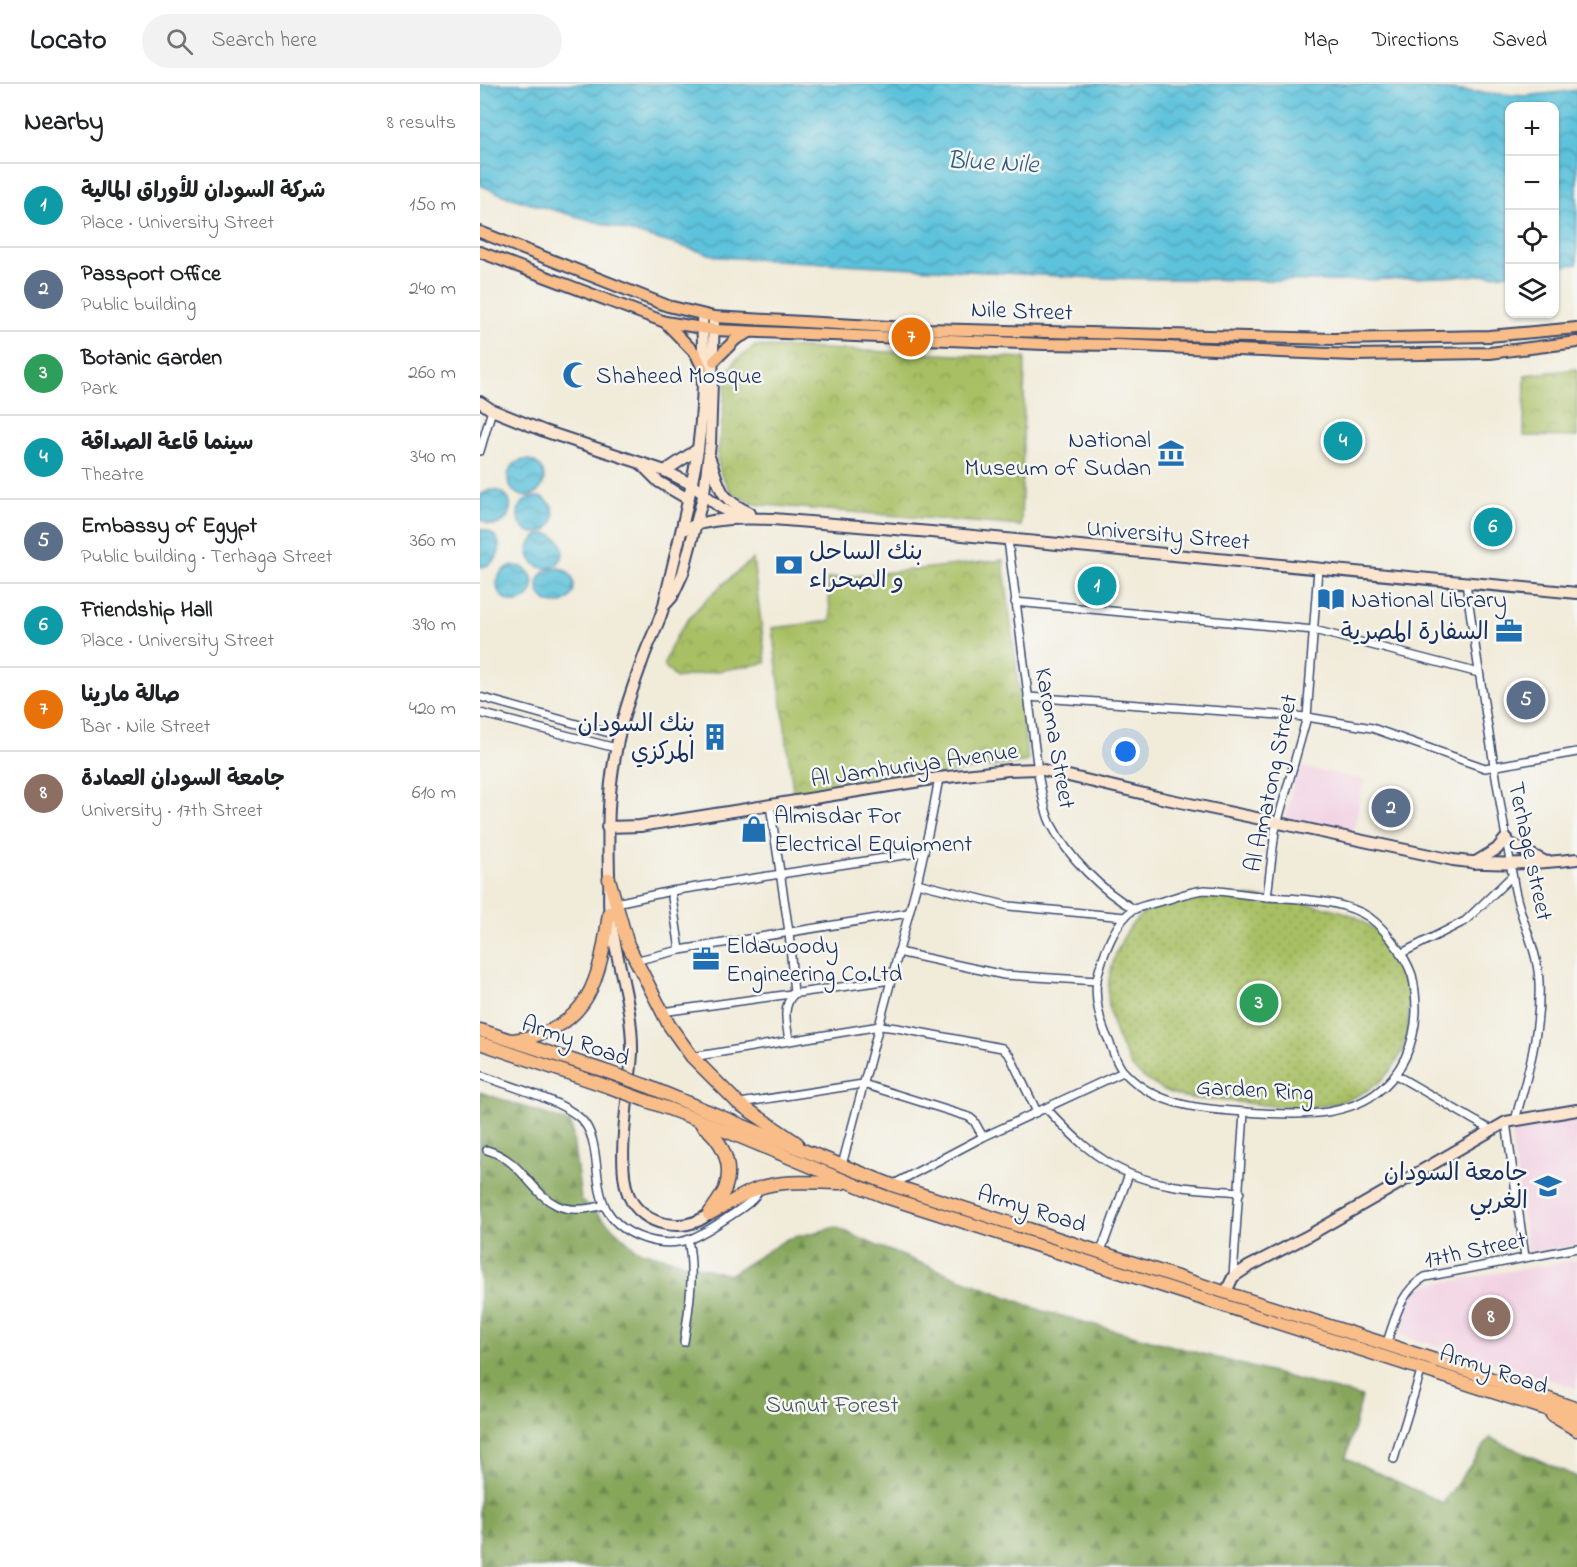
<!DOCTYPE html>
<html lang="en">
<head>
<meta charset="utf-8">
<style>
	body { margin:0; font-family:"Indie Flower","Playpen Sans Arabic",sans-serif; background:#f2f2f2; color:#202124 }
	.controls { position:absolute; right:18px; top:18px; display:grid; overflow:hidden; border-radius:12px; box-shadow:0 2px 4px #0004 }
	.controls button { width:54px; height:54px; display:grid; place-items:center; padding:0; border:0; border-bottom:2px solid #e0e0e0; background:#fff; color:#202124; font:30px sans-serif }
	.you { position:absolute; left:646px; top:668px; width:21px; height:21px; margin:-15px; border:4px solid #fff; border-radius:50%; background:#1a73e8; box-shadow:0 0 0 9px #1a73e833 }
	.badge { display:grid; place-items:center; width:39px; height:39px; border-radius:50%; background:#7c3aed; color:#fff; font-size:20px; font-weight:700 }
	.pin { position:absolute; translate:-50% -50%; border:3px solid #fff; box-shadow:0 2px 6px #0006 }
	.list { margin:0; padding:0; list-style:none }
	h2 { display:flex; justify-content:space-between; align-items:center; height:78px; margin:0; padding:0 24px; font-size:26px }
	h2 small { font-size:20px; font-weight:400; color:#757577 }
	.list li { display:grid; grid-template-columns:39px 1fr auto; gap:18px; align-items:center; box-sizing:border-box; height:84px; padding:0 24px; border-top:2px solid #e0e0e0 }
	.list b { display:block; font-size:22px; white-space:nowrap }
	.list p { margin:0; font-size:20px; white-space:nowrap; color:#757577 }
	.list em { font-size:20px; font-style:normal; color:#757577 }
	.icon { flex:none; width:33px; height:33px; fill:none; stroke:currentColor; stroke-width:2; stroke-linecap:round; stroke-linejoin:round }
	.map { position:relative; flex:none; width:1097px; height:1483px; overflow:hidden }
	header { display:flex; align-items:center; gap:36px; box-sizing:border-box; height:84px; padding:0 30px; background:#fff; border-bottom:2px solid #e0e0e0 }
	header strong { font-size:28px }
	nav { display:flex; gap:33px; margin-inline-start:auto; font-size:21px }
	.search { width:420px; height:54px; background:#f2f2f2; display:flex; align-items:center; gap:15px; box-sizing:border-box; padding:0 21px; border-radius:33px; color:#757577; font-size:22px }
	main { display:flex }
	aside { flex:1; background:#fff }
	.map>svg:first-child { display:block }
	.built { fill:#f2cfe2 }
	.grass { fill:url(#grass-dots); stroke:#627761; stroke-width:1.5 }
	.forest { fill:url(#forest-firs); stroke:#506a5c; stroke-width:1.5 }
	.park { fill:url(#park-crowns); stroke:#627761; stroke-width:1.5 }
	.water { fill:url(#water-waves); stroke:#3c789c; stroke-width:1.5 }
	.lines { fill:none; stroke-linecap:round; stroke-linejoin:round }
	.street-casing { stroke:#3b4b70; stroke-width:10 }
	.secondary-casing { stroke:#3b4b70; stroke-width:14 }
	.primary-casing { stroke:#3b4b70; stroke-width:14 }
	.highway-casing { stroke:#3b4b70; stroke-width:15 }
	.street { stroke:#fff; stroke-width:7 }
	.secondary { stroke:#fce5cf; stroke-width:10 }
	.primary { stroke:#f8bd88; stroke-width:10 }
	.highway { stroke:#f8bd88; stroke-width:12 }
	.highway-bridge-casing { stroke:#3b4b70; stroke-width:15; stroke-linecap:butt }
	.highway-bridge { stroke:#f8bd88; stroke-width:12 }
	.labels { text-anchor:middle; stroke-width:5; stroke-linejoin:round; paint-order:stroke }
	.street-label { font-size:24px; fill:#1b2f5e; stroke:#f6f6f2 }
	.poi-label { font-size:24px; fill:#1b2f5e; stroke:#f6f6f2; text-anchor:start }
	.park-label { font-size:24px; fill:#455a60; stroke:#f6f6f2 }
	.water-label { font-size:26px; font-style:italic; fill:#2f5b84; stroke:#f6f6f2 }
</style>
</head>
<body>
<header>
<strong>Locato</strong>
<div class="search"><svg class="icon" aria-label="search" viewBox="0 0 24 24"><circle cx="10" cy="10" r="6"/><path d="M15 15l6 6"/></svg>Search here</div>
<nav><a>Map</a><a>Directions</a><a>Saved</a></nav>
</header>
<main>
<aside>
<h2>Nearby<small>8 results</small></h2>
<ul class="list">
<li><span class="badge" style="background:#0f9aa8">1</span><div><b>شركة السودان للأوراق المالية</b><p>Place · University Street</p></div><em>150 m</em></li>
<li><span class="badge" style="background:#5c6f8a">2</span><div><b>Passport Office</b><p>Public building</p></div><em>240 m</em></li>
<li><span class="badge" style="background:#2e9e5b">3</span><div><b>Botanic Garden</b><p>Park</p></div><em>260 m</em></li>
<li><span class="badge" style="background:#0f9aa8">4</span><div><b>سينما قاعة الصداقة</b><p>Theatre</p></div><em>340 m</em></li>
<li><span class="badge" style="background:#5c6f8a">5</span><div><b>Embassy of Egypt</b><p>Public building · Terhaga Street</p></div><em>360 m</em></li>
<li><span class="badge" style="background:#0f9aa8">6</span><div><b>Friendship Hall</b><p>Place · University Street</p></div><em>390 m</em></li>
<li><span class="badge" style="background:#e8710a">7</span><div><b>صالة مارينا</b><p>Bar · Nile Street</p></div><em>420 m</em></li>
<li><span class="badge" style="background:#8d6e63">8</span><div><b>جامعة السودان العمادة</b><p>University · 17th Street</p></div><em>610 m</em></li>
</ul>
</aside>
<div class="map">
<svg width="1097" height="1483" viewBox="0 0 1097 1483">
	<defs>
		<pattern id="grass-dots" width="8" height="8" patternUnits="userSpaceOnUse" patternTransform="scale(1.5)"><rect width="8" height="8" fill="#a8bf64"/><path d="M2 2h.1M6 6h.1" fill="none" stroke="#889c56" stroke-width="1.8" stroke-linecap="round"/></pattern>
		<pattern id="forest-firs" width="22" height="20" patternUnits="userSpaceOnUse" patternTransform="scale(1.5)"><rect width="22" height="20" fill="#86a65a"/><path d="M5 1l3.5 6h-7zM16 11l3.5 6h-7z" fill="#6d884e"/></pattern>
		<pattern id="park-crowns" width="20" height="18" patternUnits="userSpaceOnUse" patternTransform="scale(1.5)"><rect width="20" height="18" fill="#a8bf64"/><path d="M2 6a3 3 0 1 1 6 0M12 15a3 3 0 1 1 6 0" fill="none" stroke="#889c56"/></pattern>
		<pattern id="water-waves" width="16" height="10" patternUnits="userSpaceOnUse" patternTransform="scale(1.5)"><rect width="16" height="10" fill="#5dc2db"/><path d="M0 5q4-4 8 0t8 0" fill="none" stroke="#4c9eb5"/></pattern>
	</defs>
	<rect width="100%" height="100%" fill="#f6f6f2"/>
	<filter id="ink" filterUnits="userSpaceOnUse"><feTurbulence type="fractalNoise" baseFrequency=".0167" numOctaves="2"/><feDisplacementMap in="SourceGraphic" scale="12" xChannelSelector="R" yChannelSelector="G"/><feConvolveMatrix kernelMatrix="1 2 1 2 8 2 1 2 1" color-interpolation-filters="sRGB"/></filter>
	<filter id="wash" filterUnits="userSpaceOnUse"><feTurbulence type="fractalNoise" baseFrequency=".008" numOctaves="4" result="noise"/><feDisplacementMap in="SourceGraphic" scale="24" xChannelSelector="R" yChannelSelector="G"/><feGaussianBlur stdDeviation="1.35" result="paint"/><feColorMatrix in="noise" values="0 0 0 0 0 0 0 0 0 0 0 0 0 0 0 0 0 1.4 0 .05"/><feComposite in="paint" operator="in"/></filter>
	<g filter="url(#wash)">
		<rect width="100%" height="100%" fill="#f1ebd9"/>
		<g class="built">
			<polygon points="817,682 884,696 873,748 806,734"/>
			<polygon points="1097,1034 1097,1161 1048,1168 1030,1044"/>
			<polygon points="1097,1176 1097,1304 920,1251 931,1215 938,1202"/>
		</g>
		<path class="grass" d="M735,810C769,813 855,818 881,836C893,844 909,857 916,870C934,904 935,956 910,987C894,1007 864,1020 839,1022C809,1026 779,1020 749,1017C734,1016 718,1016 704,1013C686,1009 665,997 653,984C648,979 646,970 642,964C624,927 623,893 642,856C647,847 653,837 661,831C677,818 714,812 735,810Z"/>
		<polygon class="forest" points="0,1008 91,1039 101,1115 157,1166 249,1191 307,1155 356,1143 395,1161 563,1227 882,1313 866,1374 963,1419 1010,1354 1097,1393 1097,1483 0,1483"/>
		<g class="park">
			<polygon points="275,262 545,274 541,442 274,420 252,409 241,391 237,373 241,348 247,289 255,277"/>
			<polygon points="1097,285 1097,353 1044,352 1045,291"/>
			<path d="M273,475L286,579L196,594L184,582C196,536 238,504 273,475Z"/>
			<polygon points="523,476 548,677 314,713 292,544 351,537 347,495"/>
		</g>
		<g class="water">
			<polygon points="0,0 896,0 1046,12 1097,6 1097,180 1075,183 1074,22 1030,22 1029,190 861,197 615,194 240,173 28,113 0,101"/>
			<circle cx="46" cy="394" r="18"/>
			<path d="M10,406C47,406 27,458 0,435V411Z"/>
			<circle cx="56" cy="431" r="18"/>
			<path d="M0,445C25,449 26,477 2,483H0Z"/>
			<circle cx="66" cy="467" r="17"/>
			<circle cx="35" cy="500" r="18"/>
			<circle cx="76" cy="502" r="18"/>
		</g>
	</g>
	<g filter="url(#ink)">
		<g class="lines">
			<defs>
				<g id="street">
					<polyline points="0,367 12,326"/>
					<path d="M528,456L559,695C562,709 564,726 571,740C588,773 622,807 654,825"/>
					<path d="M986,499C1000,600 1017,700 1034,801C1039,834 1058,864 1059,898C1061,945 1048,991 1035,1036"/>
					<polyline points="535,518 834,546 999,589"/>
					<polyline points="0,613 140,652"/>
					<polyline points="548,613 827,633 892,644 1005,684 1097,668"/>
					<polyline points="0,629 136,664"/>
					<path d="M290,721L309,848L314,910C301,923 307,940 309,957"/>
					<polyline points="437,799 529,822 645,833"/>
					<path d="M725,806C746,807 767,811 788,813C819,815 853,815 882,829C901,838 925,871 932,891C935,903 936,915 936,927C935,959 922,991 895,1010C862,1033 819,1031 781,1029C734,1026 680,1026 645,989C637,982 633,967 629,957C620,939 614,915 617,895C621,876 636,834 655,825C664,821 676,819 686,816C699,812 711,807 725,806Z"/>
					<polyline points="191,807 200,866"/>
					<polyline points="787,813 795,747 827,633 838,485"/>
					<polyline points="136,819 191,807 444,768"/>
					<polyline points="418,868 524,891 617,897"/>
					<polyline points="920,870 985,837 1032,792"/>
					<polyline points="154,877 200,866 428,829"/>
					<polyline points="182,928 411,896"/>
					<polyline points="212,973 400,942 417,944 522,964 530,972 557,1028"/>
					<path d="M0,991C26,1001 81,1016 100,1034C123,1055 111,1101 128,1128C144,1153 182,1165 210,1155C225,1149 239,1139 253,1130C263,1123 274,1117 279,1106"/>
					<polyline points="916,991 1011,1046"/>
					<polyline points="260,1019 383,1000 489,1033 494,1037 503,1053"/>
					<path d="M566,1024C590,1050 616,1076 650,1090C684,1104 724,1105 760,1108"/>
					<polyline points="1026,1038 1045,1173"/>
					<path d="M7,1066C58,1081 53,1142 124,1121"/>
					<polyline points="362,1081 437,799 452,732 459,694"/>
					<polyline points="412,1101 503,1053 643,988"/>
					<polyline points="621,1167 649,1090"/>
					<polyline points="753,1193 764,1028"/>
					<path d="M204,1258C209,1224 215,1189 208,1156"/>
					<path d="M906,1261C915,1236 920,1207 945,1193L1097,1164"/>
					<polyline points="914,1375 942,1284"/>
				</g>
				<g id="secondary">
					<path d="M222,231C224,275 224,322 218,365C210,418 195,469 184,521C180,538 170,555 164,572C153,603 141,635 136,667C127,712 128,746 129,791C130,805 128,818 130,831C136,878 153,921 152,969C150,1005 135,1080 149,1112C162,1142 205,1150 229,1130"/>
					<polyline points="0,318 12,326 64,347 185,387 211,400 241,424 251,429 262,432"/>
					<path d="M230,375C241,406 238,413 270,429"/>
					<polyline points="162,381 179,398 208,415"/>
					<polyline points="185,387 218,365"/>
					<path d="M203,446C229,433 264,434 293,435L451,448L1097,509"/>
					<polyline points="184,522 192,513 203,489 224,409 230,360 234,233"/>
					<path d="M127,743L160,742L459,694L528,686L559,685L677,713L973,776C1015,782 1055,780 1097,775"/>
					<polyline points="1027,758 1064,777"/>
					<polyline points="994,779 1017,765 1026,754"/>
					<polyline points="746,1208 753,1193 768,1183 826,1153 1026,1038 1097,1026"/>
				</g>
				<g id="primary">
					<polyline points="0,148 188,222 234,233 446,245 854,255 1009,252 1097,244"/>
					<polyline points="0,168 185,238 235,246 563,260 637,261 873,271 1010,269 1097,258"/>
					<polyline points="185,238 216,270 223,285"/>
					<polyline points="234,277 256,255 270,248"/>
				</g>
				<g id="highway">
					<polyline points="129,795 148,861 189,941 212,973 258,1019 317,1059"/>
					<polyline points="0,946 128,988"/>
					<path d="M33,956C110,947 120,894 129,829"/>
					<polyline points="0,959 129,1003"/>
					<polyline points="167,1002 300,1057 412,1101 995,1289 1097,1325"/>
					<path d="M164,1016C246,1044 325,1082 406,1113L1097,1335"/>
					<path d="M222,1041C242,1055 254,1081 245,1105C241,1114 234,1122 229,1130"/>
					<path d="M229,1130C246,1122 261,1110 279,1104C306,1095 334,1099 362,1099"/>
					<polyline points="1072,1331 1097,1346"/>
				</g>
			</defs>
			<use href="#street" class="street-casing"/>
			<use href="#secondary" class="secondary-casing"/>
			<use href="#primary" class="primary-casing"/>
			<use href="#highway" class="highway-casing"/>
			<use href="#street" class="street"/>
			<use href="#secondary" class="secondary"/>
			<use href="#primary" class="primary"/>
			<use href="#highway" class="highway"/>
			<defs>
				<g id="highway-bridge">
					<polyline points="128,988 167,1002"/>
					<polyline points="129,1003 164,1016"/>
				</g>
			</defs>
			<use href="#highway-bridge" class="highway-bridge-casing"/>
			<use href="#highway-bridge" class="highway-bridge"/>
		</g>
	</g>
	<defs>
		<symbol id="mosque-bare" viewBox="-9 -9 18 18"><path d="M3.5-4.9A6 6 0 1 0 3.5 4.9A5 5 0 1 1 3.5-4.9Z" fill="#1f6fb2" stroke="#f6f6f2" stroke-width="2.5" paint-order="stroke"/></symbol>
		<symbol id="museum-bare" viewBox="-9 -9 18 18"><path d="M0-6L6-3V-2H-6V-3ZM-5-1h2V3h-2ZM-1-1h2V3h-2ZM3-1h2V3H3ZM-6 4H6V6H-6Z" fill="#1f6fb2" stroke="#f6f6f2" stroke-width="2.5" paint-order="stroke"/></symbol>
		<symbol id="bank-bare" viewBox="-9 -9 18 18"><path d="M-6-4H6V4H-6ZM0-2.3a2.3 2.3 0 1 0 0 4.6a2.3 2.3 0 1 0 0-4.6Z" fill="#1f6fb2" stroke="#f6f6f2" stroke-width="2.5" paint-order="stroke"/></symbol>
		<symbol id="library-bare" viewBox="-9 -9 18 18"><path d="M-6-4Q-3-5.5-.7-3.5V5Q-3 3-6 4ZM6-4Q3-5.5 .7-3.5V5Q3 3 6 4Z" fill="#1f6fb2" stroke="#f6f6f2" stroke-width="2.5" paint-order="stroke"/></symbol>
		<symbol id="office-bare" viewBox="-9 -9 18 18"><path d="M-6-3h4V-5.5h4V-3h4V5H-6ZM-1-4.5V-3h2v-1.5ZM-6 0V1H6V0Z" fill="#1f6fb2" stroke="#f6f6f2" stroke-width="2.5" paint-order="stroke"/></symbol>
		<symbol id="building-bare" viewBox="-9 -9 18 18"><path d="M-4-6H4V6H1V3H-1V6H-4ZM-2.5-4.3h1.7v1.8h-1.7ZM.8-4.3h1.7v1.8H.8ZM-2.5-1h1.7V.8h-1.7ZM.8-1h1.7V.8H.8Z" fill="#1f6fb2" stroke="#f6f6f2" stroke-width="2.5" paint-order="stroke"/></symbol>
		<symbol id="shop-bare" viewBox="-9 -9 18 18"><path d="M-5-2.5h2.3a2.7 3.5 0 0 1 5.4 0H5L5.5 6h-11ZM-1.5-2.5h3a1.5 2.3 0 0 0-3 0Z" fill="#1f6fb2" stroke="#f6f6f2" stroke-width="2.5" paint-order="stroke"/></symbol>
		<symbol id="university-bare" viewBox="-9 -9 18 18"><path d="M0-5L7-2L0 1L-7-2ZM-4 1L0 2.5L4 1V4Q0 6-4 4Z" fill="#1f6fb2" stroke="#f6f6f2" stroke-width="2.5" paint-order="stroke"/></symbol>
	</defs>
	<g fill-rule="evenodd">
		<use href="#mosque-bare" x="77" y="272" width="38" height="38"/>
		<use href="#museum-bare" x="672" y="350" width="38" height="38"/>
		<use href="#bank-bare" x="290" y="462" width="38" height="38"/>
		<use href="#library-bare" x="832" y="496" width="38" height="38"/>
		<use href="#office-bare" x="1010" y="528" width="38" height="38"/>
		<use href="#building-bare" x="216" y="634" width="38" height="38"/>
		<use href="#shop-bare" x="255" y="726" width="38" height="38"/>
		<use href="#office-bare" x="207" y="856" width="38" height="38"/>
		<use href="#university-bare" x="1049" y="1083" width="38" height="38"/>
	</g>
	<g class="labels">
		<g class="street-label">
			<text transform="translate(542 226) rotate(2)" y="8">Nile Street</text>
			<text transform="translate(688 450) rotate(5)" y="8">University Street</text>
			<text transform="translate(576 654) rotate(80)" y="8">Karoma Street</text>
			<text transform="translate(434 680) rotate(-8)" y="8">Al Jamhuriya Avenue</text>
			<text transform="translate(790 699) rotate(-78)" y="8">Al Amatong Street</text>
			<text transform="translate(1051 767) rotate(78)" y="8">Terhage street</text>
			<text transform="translate(96 956) rotate(19)" y="8">Army Road</text>
			<text transform="translate(775 1005) rotate(3)" y="8">Garden Ring</text>
			<text transform="translate(552 1124) rotate(17)" y="8">Army Road</text>
			<text transform="translate(995 1165) rotate(-12)" y="8">17th Street</text>
			<text transform="translate(1014 1285) rotate(18)" y="8">Army Road</text>
		</g>
		<g class="poi-label">
			<text x="116" y="299">Shaheed Mosque</text>
			<text x="671" y="363" text-anchor="end">National<tspan x="671" dy="28">Museum of Sudan</tspan></text>
			<text x="329" y="475">بنك الساحل<tspan x="329" dy="28">و الصحراء</tspan></text>
			<text x="871" y="523">National Library</text>
			<text x="1009" y="555" text-anchor="end">السفارة المصرية</text>
			<text x="215" y="647" text-anchor="end">بنك السودان<tspan x="215" dy="28">المركزي</tspan></text>
			<text x="294" y="739">Almisdar For<tspan x="294" dy="28">Electrical Equipment</tspan></text>
			<text x="246" y="869">Eldawoody<tspan x="246" dy="28">Engineering Co.Ltd</tspan></text>
			<text x="1048" y="1096" text-anchor="end">جامعة السودان<tspan x="1048" dy="28">الغربي</tspan></text>
		</g>
		<g class="park-label">
			<text x="352" y="1328">Sunut Forest</text>
		</g>
		<g class="water-label">
			<text transform="translate(513 77) rotate(3)" y="9">Blue Nile</text>
		</g>
	</g>
</svg>
<div class="controls">
<button>+</button>
<button>−</button>
<button><svg class="icon" aria-label="locate" viewBox="0 0 24 24"><circle cx="12" cy="12" r="6"/><path d="M12 2v4M12 18v4M2 12h4M18 12h4"/></svg></button>
<button><svg class="icon" aria-label="layers" viewBox="0 0 24 24"><path d="M12 4l9 5-9 5-9-5zM3 14l9 5 9-5"/></svg></button>
</div>
<div class="you"></div>
<div class="pin badge" style="left:617px;top:502px;background:#0f9aa8">1</div>
<div class="pin badge" style="left:911px;top:724px;background:#5c6f8a">2</div>
<div class="pin badge" style="left:779px;top:919px;background:#2e9e5b">3</div>
<div class="pin badge" style="left:863px;top:357px;background:#0f9aa8">4</div>
<div class="pin badge" style="left:1046px;top:616px;background:#5c6f8a">5</div>
<div class="pin badge" style="left:1013px;top:443px;background:#0f9aa8">6</div>
<div class="pin badge" style="left:431px;top:253px;background:#e8710a">7</div>
<div class="pin badge" style="left:1011px;top:1233px;background:#8d6e63">8</div>
</div>
</main>
</body>
</html>
